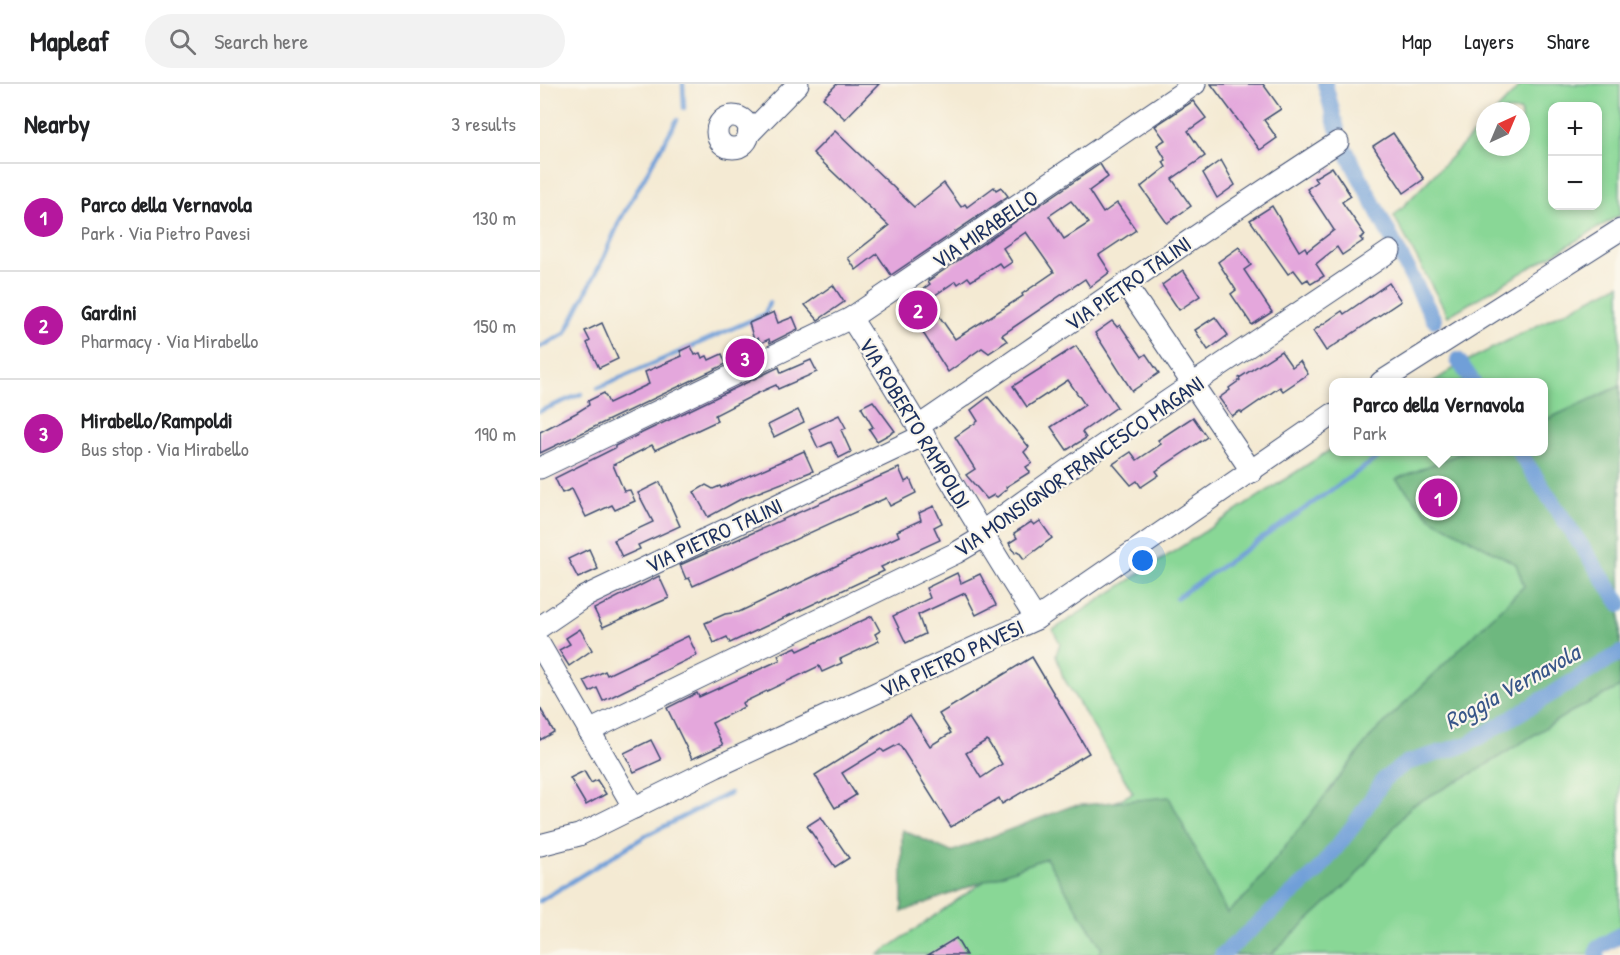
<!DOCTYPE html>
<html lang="en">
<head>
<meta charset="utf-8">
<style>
	body { margin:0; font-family:"Patrick Hand",sans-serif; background:#f2f2f2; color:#202124 }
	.controls { position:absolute; right:18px; top:18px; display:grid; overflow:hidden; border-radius:12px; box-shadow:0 3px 9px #0003 }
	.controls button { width:54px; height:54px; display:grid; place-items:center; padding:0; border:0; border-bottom:2px solid #e0e0e0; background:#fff; color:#202124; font:30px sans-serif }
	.compass { position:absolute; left:936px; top:18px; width:54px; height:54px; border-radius:50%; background:#fff; box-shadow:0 3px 9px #0003; rotate:44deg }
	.you { position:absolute; left:603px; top:477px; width:21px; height:21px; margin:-15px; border:4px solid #fff; border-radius:50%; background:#1a73e8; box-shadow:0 0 0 9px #1a73e833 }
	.badge { display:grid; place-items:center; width:39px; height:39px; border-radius:50%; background:#b5179e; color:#fff; font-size:20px; font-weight:700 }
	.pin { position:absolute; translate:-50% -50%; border:3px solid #fff; box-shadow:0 2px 6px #0006 }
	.popup { position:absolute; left:789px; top:294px; width:219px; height:78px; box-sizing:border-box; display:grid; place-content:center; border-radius:12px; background:#fff; filter:drop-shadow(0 2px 4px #0005); font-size:20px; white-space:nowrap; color:#757577 }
	.popup b { font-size:22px; color:#202124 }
	.popup::after { content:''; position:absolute; left:50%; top:100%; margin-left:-12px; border:12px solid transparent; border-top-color:#fff }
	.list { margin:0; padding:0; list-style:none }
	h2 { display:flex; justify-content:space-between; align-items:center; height:78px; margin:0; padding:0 24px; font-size:26px }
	h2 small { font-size:20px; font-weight:400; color:#757577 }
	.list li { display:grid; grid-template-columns:39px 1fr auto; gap:18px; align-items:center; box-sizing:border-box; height:108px; padding:0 24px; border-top:2px solid #e0e0e0 }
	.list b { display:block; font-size:22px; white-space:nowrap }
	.list p { margin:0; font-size:20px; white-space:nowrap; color:#757577 }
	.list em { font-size:20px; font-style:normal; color:#757577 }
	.icon { flex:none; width:33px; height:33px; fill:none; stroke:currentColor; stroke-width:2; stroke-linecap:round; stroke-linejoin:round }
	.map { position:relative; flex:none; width:1080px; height:871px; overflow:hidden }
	header { display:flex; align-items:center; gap:36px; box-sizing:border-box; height:84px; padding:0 30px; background:#fff; border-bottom:2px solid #e0e0e0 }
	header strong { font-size:28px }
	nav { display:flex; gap:33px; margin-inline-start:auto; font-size:21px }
	.search { width:420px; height:54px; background:#f2f2f2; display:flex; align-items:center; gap:15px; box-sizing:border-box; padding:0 21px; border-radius:33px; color:#757577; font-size:22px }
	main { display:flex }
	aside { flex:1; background:#fff }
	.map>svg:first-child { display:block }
	.green { fill:#89d796; stroke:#52837a; stroke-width:1.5; fill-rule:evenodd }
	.forest { fill:#6eb87f; stroke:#44746e; stroke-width:1.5 }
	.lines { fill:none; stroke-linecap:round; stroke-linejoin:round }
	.stream { stroke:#6f9fd8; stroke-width:4.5 }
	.canal { stroke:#6f9fd8; stroke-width:16 }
	.building { fill:#e4a7dc; fill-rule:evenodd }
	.minor-casing { stroke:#3c4b70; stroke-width:23 }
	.minor { stroke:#fff; stroke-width:21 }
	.labels { text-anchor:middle; stroke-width:4.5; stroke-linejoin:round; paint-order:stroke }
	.street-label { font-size:22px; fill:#1b2f5e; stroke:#fbf7ec }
	.water-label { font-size:24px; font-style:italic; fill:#385689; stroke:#fbf7ec }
</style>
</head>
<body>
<header>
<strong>Mapleaf</strong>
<div class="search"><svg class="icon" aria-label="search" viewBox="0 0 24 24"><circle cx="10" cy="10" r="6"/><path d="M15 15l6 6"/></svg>Search here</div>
<nav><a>Map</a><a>Layers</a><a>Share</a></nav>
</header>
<main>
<aside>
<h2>Nearby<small>3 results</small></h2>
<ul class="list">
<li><span class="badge">1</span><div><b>Parco della Vernavola</b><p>Park · Via Pietro Pavesi</p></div><em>130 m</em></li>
<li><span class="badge">2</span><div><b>Gardini</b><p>Pharmacy · Via Mirabello</p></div><em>150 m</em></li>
<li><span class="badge">3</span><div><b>Mirabello/Rampoldi</b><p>Bus stop · Via Mirabello</p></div><em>190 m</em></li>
</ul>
</aside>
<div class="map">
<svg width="1080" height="871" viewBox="0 0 1080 871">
	<rect width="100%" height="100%" fill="#fbf7ec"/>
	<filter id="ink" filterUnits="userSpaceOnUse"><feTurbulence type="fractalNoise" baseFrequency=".0167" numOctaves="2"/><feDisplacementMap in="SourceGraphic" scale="12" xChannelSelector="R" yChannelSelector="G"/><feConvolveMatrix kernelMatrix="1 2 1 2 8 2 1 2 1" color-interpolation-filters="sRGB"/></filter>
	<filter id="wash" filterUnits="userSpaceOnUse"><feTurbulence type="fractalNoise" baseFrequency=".008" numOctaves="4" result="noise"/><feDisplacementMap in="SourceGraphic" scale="24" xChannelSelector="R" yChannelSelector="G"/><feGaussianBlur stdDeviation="1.35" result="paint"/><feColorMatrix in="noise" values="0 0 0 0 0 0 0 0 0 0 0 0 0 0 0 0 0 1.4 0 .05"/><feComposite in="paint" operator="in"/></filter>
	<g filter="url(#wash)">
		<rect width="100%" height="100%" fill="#f4ead3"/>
		<g class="green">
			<path d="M982,0H1080V131L908,232L854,132L945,38V63H981V27H956ZM1012,22H1058V122H1012Z"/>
			<polygon points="1080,200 1080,858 1059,871 338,871 518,746 593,709 523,593 516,571 520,559 513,546 793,364 793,368 1003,368 1003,298 893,298 919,281"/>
		</g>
		<polygon class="forest" points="1080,302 1080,603 1029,629 938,686 871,722 813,795 730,871 557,871 562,865 506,774 362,828 362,746 411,768 532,722 629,713 687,829 710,808 832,651 984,502 976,480 892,435 856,395 924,368 1003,368 1003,337"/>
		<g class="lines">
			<g class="stream">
				<polyline points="143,0 144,24"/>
				<polyline points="0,263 25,250 64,173 80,136 137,36"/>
				<polyline points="58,304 225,230 229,219"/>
				<polyline points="0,327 41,310"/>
				<polyline points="636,514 846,368"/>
				<polyline points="0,817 107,751 190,709"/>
			</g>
			<g class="canal">
				<polyline points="785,0 797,45"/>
				<polyline points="806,67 894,236"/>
				<polyline points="918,276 933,298"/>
				<polyline points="979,368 1080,520"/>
				<polyline points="682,871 777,788 814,741 845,694 866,679 928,660 1080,569"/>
				<polyline points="1057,871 1058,864 1080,851"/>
			</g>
		</g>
		<g id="blocks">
			<g class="building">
				<polygon points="297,0 339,0 305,35 283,14"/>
				<polygon points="671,0 723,0 741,25 724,36 737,54 720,66"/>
				<polygon points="653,17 666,34 648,47 665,72 632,95 651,122 627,139 601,103 626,83 623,78 626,76 617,61 625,56 615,42"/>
				<polygon points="295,47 374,123 404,99 421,123 425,120 427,123 454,103 456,106 461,103 468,112 351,191 337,170 316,186 308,174 349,142 273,69"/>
				<polygon points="853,49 884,95 864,109 833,62"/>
				<polygon points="681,76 695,101 677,114 663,89"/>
				<path d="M560,80L568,93L549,107L563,129L577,119L596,146L559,171L570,188L550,203L545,195L462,251L467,257L449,269L442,264L408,288L364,219L390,200L388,197ZM531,117L549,139L524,155L509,132ZM486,148L514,188L482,210L483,212L415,255L388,216L416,197L418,200L428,193L431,197L459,179L463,184L472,178L463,164Z"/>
				<polygon points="792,83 811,112 802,118 825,151 820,154 823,157 802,171 797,163 776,180 784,192 771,200 768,195 763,198 754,186 748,190 710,136 732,122 759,167 765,163 767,167 794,146 767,105 777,98 774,94"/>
				<polygon points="699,163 711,181 704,186 732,228 712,241 691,210 696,206 678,178"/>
				<polygon points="643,186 660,212 639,226 622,201"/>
				<polygon points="849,199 861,217 786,267 773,247 802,227 804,230"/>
				<polygon points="293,201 304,218 278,236 265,221"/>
				<polygon points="234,228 238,239 253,233 258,245 230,259 229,255 221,259 218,254 214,256 209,239"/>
				<polygon points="675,233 688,251 668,266 655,246"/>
				<polygon points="572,237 577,243 580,241 602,273 606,270 619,289 592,307 555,249"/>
				<polygon points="62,239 78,275 59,284 47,259 50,257 45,247"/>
				<polygon points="151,262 155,271 160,269 162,274 167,272 169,276 182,270 186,280 0,369 0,348 36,329 49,321 48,317 64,309 69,319 109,300 105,288 142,272 140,267"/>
				<polygon points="536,262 577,323 542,348 546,354 527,366 511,343 545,321 528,296 487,323 473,302"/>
				<polygon points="741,267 752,283 760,277 768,290 743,307 740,303 702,329 700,327 692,332 679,314 690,306 689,304 700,296 699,294"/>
				<polygon points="271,276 277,288 238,305 236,301 218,309 175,331 177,337 115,366 112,361 73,381 84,407 90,406 95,417 75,426 72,421 46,433 32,405 22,409 15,394 75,364 75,362 239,283 241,289"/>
				<polygon points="448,313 489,363 484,368 492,379 486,383 490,388 466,403 467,405 457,413 454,411 447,415 426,391 435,385 415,353 438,337 431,326"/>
				<polygon points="333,317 355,347 337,357 329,345 333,343 321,323"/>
				<polygon points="258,326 264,338 234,353 228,341"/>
				<polygon points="299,331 306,344 301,346 311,368 299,374 291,358 278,364 269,345"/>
				<polygon points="653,333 667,353 616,387 619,391 601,403 597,397 591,401 573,380 591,368 597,376 621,360 618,356"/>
				<polygon points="264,367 273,387 201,415 168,433 154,408 166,401 173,405 180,402 181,404"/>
				<polygon points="359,384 365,398 370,395 376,409 350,422 346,414 153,502 149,494 146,495 140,481"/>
				<polygon points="120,398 140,442 98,461 100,465 82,473 74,456 113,438 98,409"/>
				<polygon points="394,422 402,439 394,443 400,456 341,483 344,487 222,544 190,559 187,553 174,559 165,539 185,530 199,528 359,452 357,447 381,436 379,429"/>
				<polygon points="500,437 512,454 484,475 478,467 475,469 469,459 477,454 474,449 491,438 494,441"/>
				<polygon points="49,465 58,485 38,494 28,475"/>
				<polygon points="417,489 421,499 440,490 456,521 436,531 425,509 378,531 385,550 366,559 353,532 390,514 386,504"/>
				<polygon points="119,492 129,514 63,543 54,525"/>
				<polygon points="332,532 340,547 335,550 339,557 300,575 302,579 282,588 279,582 202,619 204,623 172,639 183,661 152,675 127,624 157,609 159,613 240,576 238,571 256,563 258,567"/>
				<polygon points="40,545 52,566 29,582 19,566 30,560 26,554"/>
				<polygon points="148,552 157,571 63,617 57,604 50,608 44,597 65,587 67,591"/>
				<path d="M492,573L549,669L462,720L459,714L411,743L359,660L344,668L341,665L302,689L316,711L295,724L275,691L370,631L390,662L411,649L399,630ZM447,656L462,680L441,694L426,669Z"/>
				<polygon points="0,624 14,648 0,656"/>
				<polygon points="111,656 121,676 94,688 84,669"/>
				<polygon points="44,687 51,699 57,696 66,710 46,721 30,694"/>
				<polygon points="281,733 309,774 295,783 267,742"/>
				<polygon points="416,854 426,871 388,871"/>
			</g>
		</g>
	</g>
	<g filter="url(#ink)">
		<use href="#blocks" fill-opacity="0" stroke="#3c4b70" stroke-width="1.5"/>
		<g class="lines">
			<defs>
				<g id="minor">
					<circle cx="193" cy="48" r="16"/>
					<polyline points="208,51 258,0"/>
					<polyline points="586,201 712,388"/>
					<path d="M311,234C375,333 432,436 496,535"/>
					<polyline points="841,298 1080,146"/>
					<path d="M379,342C519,247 656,149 798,58"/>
					<polyline points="0,384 311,234 655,0"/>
					<polyline points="0,543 44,513 384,351"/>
					<polyline points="0,561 94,724"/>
					<path d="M49,647L416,469L443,453L451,441C581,345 717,258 850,167"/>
					<polyline points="0,761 39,751 176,683 496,535 793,330"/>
				</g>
			</defs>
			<use href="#minor" class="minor-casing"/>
			<use href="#minor" class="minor"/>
		</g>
	</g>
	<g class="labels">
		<g class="street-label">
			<text transform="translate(445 145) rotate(-34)" y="8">VIA MIRABELLO</text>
			<text transform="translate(588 199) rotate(-35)" y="8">VIA PIETRO TALINI</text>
			<text transform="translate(375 339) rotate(59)" y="8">VIA ROBERTO RAMPOLDI</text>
			<text transform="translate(539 382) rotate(-35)" y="8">VIA MONSIGNOR FRANCESCO MAGANI</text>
			<text transform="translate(174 451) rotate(-25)" y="8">VIA PIETRO TALINI</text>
			<text transform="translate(412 574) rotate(-25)" y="8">VIA PIETRO PAVESI</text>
		</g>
		<g class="water-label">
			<text transform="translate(972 603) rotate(-29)" y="8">Roggia Vernavola</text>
		</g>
	</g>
</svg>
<div class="controls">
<button>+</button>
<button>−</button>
</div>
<svg class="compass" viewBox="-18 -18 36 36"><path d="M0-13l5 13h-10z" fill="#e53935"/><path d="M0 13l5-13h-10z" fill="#757577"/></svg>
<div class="you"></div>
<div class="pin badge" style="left:898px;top:414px">1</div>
<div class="popup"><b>Parco della Vernavola</b>Park</div>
<div class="pin badge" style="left:378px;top:226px">2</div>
<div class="pin badge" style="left:205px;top:274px">3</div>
</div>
</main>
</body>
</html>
